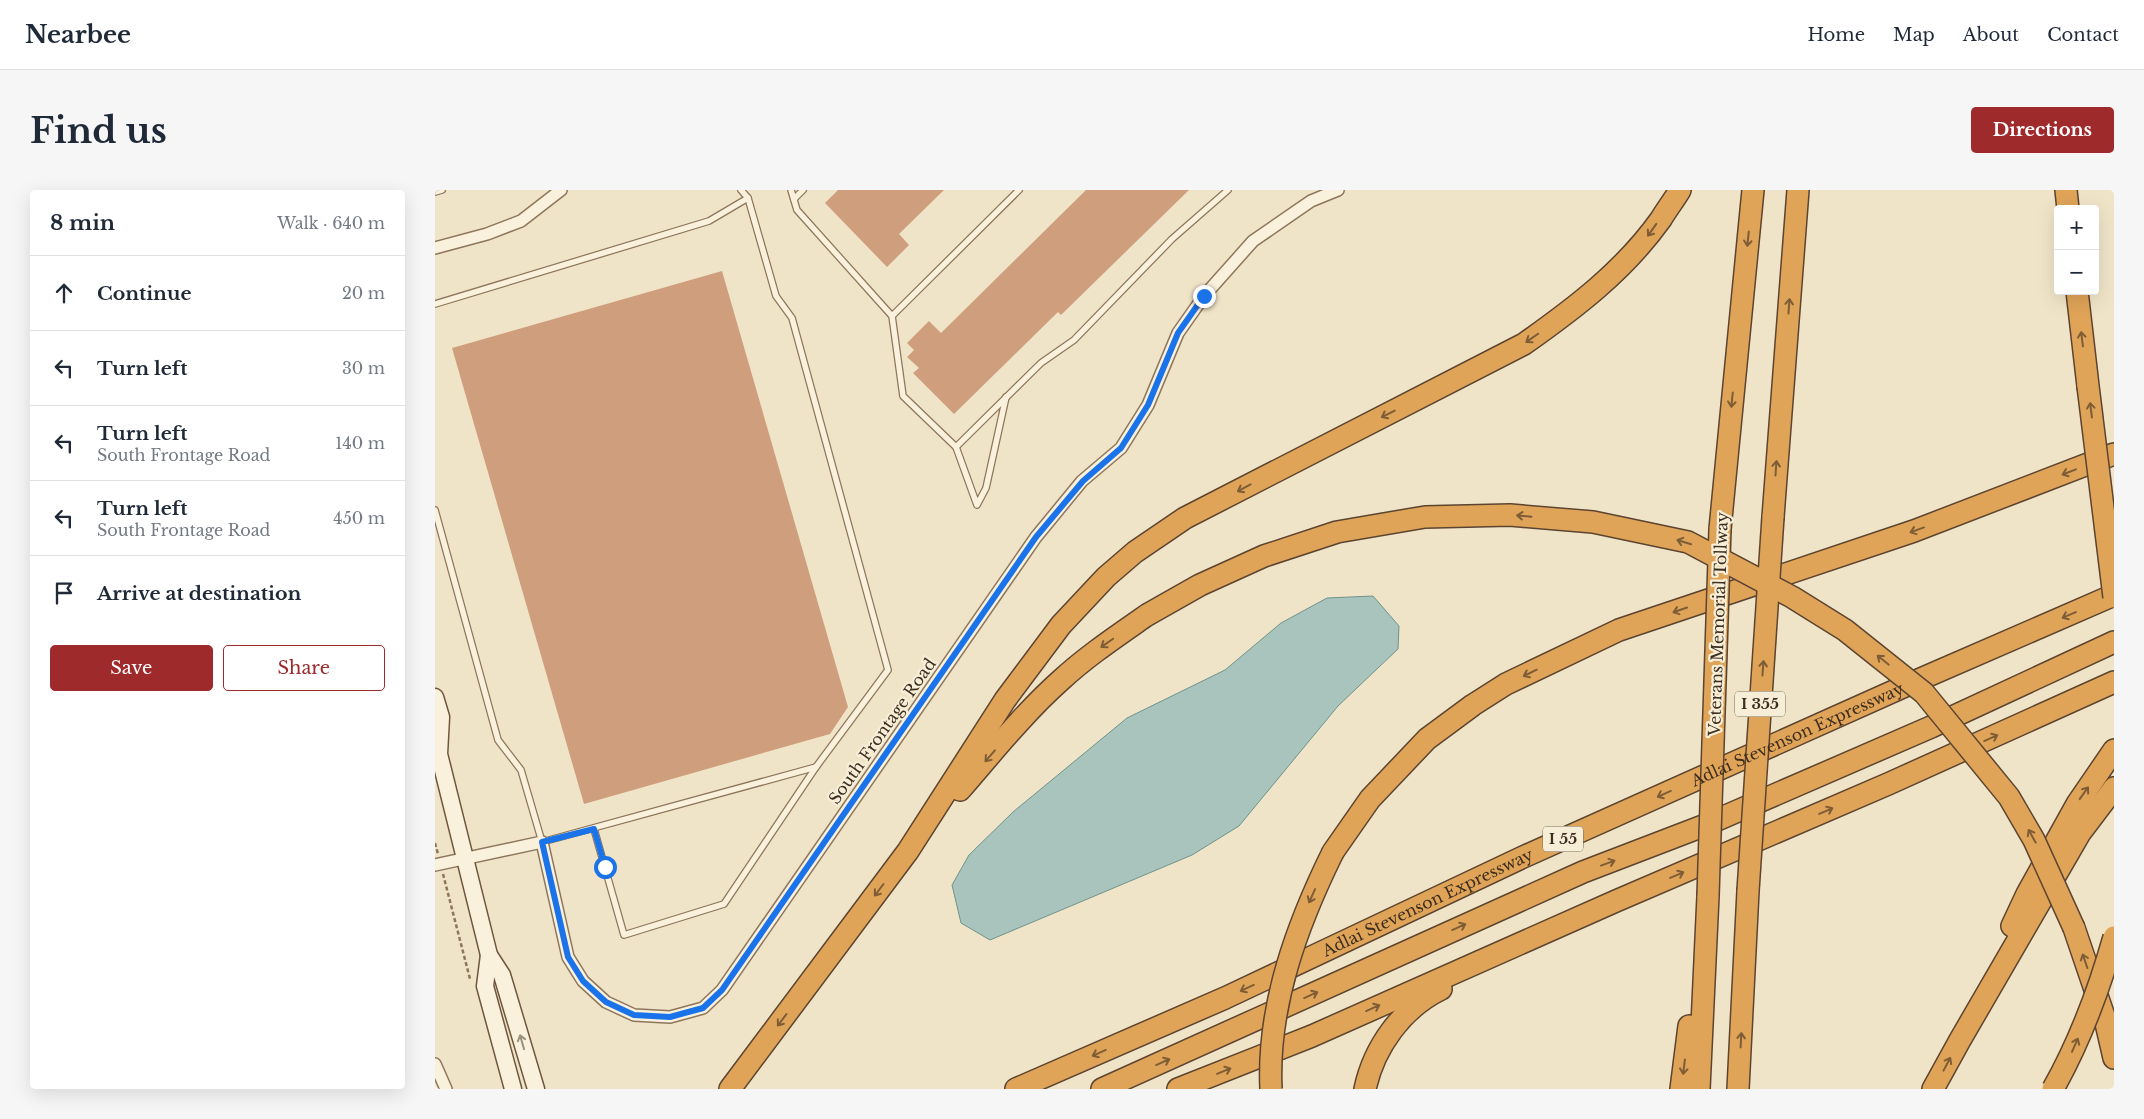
<!DOCTYPE html>
<html lang="en">
<head>
<meta charset="utf-8">
<style>
	body { margin:0; font-family:"Libre Baskerville",serif; background:#f6f6f7; color:#1f2937 }
	.controls { position:absolute; right:15px; top:15px; display:grid; overflow:hidden; border-radius:5px; box-shadow:0 5px 20px #0002 }
	.controls button { width:45px; height:45px; display:grid; place-items:center; padding:0; border:0; border-bottom:1px solid #e0e1e3; background:#fff; color:#1f2937; font:25px sans-serif }
	.stop { position:absolute; width:15px; height:15px; margin:-11px; border:4px solid #1a73e8; border-radius:50%; background:#fff }
	.stop.end { background:#1a73e8; border-color:#fff; box-shadow:0 1px 5px #0008 }
	.list { margin:0; padding:0; list-style:none }
	h2 { display:flex; justify-content:space-between; align-items:center; height:65px; margin:0; padding:0 20px; font-size:21px }
	h2 small { font-size:16px; font-weight:400; color:#747a83 }
	.list li { display:grid; grid-template-columns:32px 1fr auto; gap:15px; align-items:center; box-sizing:border-box; height:75px; padding:0 20px; border-top:1px solid #e0e1e3 }
	.list b { display:block; font-size:19px; white-space:nowrap }
	.list p { margin:0; font-size:16px; white-space:nowrap; color:#747a83 }
	.list em { font-size:16px; font-style:normal; color:#747a83 }
	.actions { display:flex; gap:10px; padding:15px 20px }
	.actions a { flex:1; padding:11px 0; border:1px solid #9e2a2b; border-radius:5px; text-align:center; font-size:18px; color:#9e2a2b }
	.actions .main { background:#9e2a2b; color:#fff }
	.icon { flex:none; width:28px; height:28px; fill:none; stroke:currentColor; stroke-width:2; stroke-linecap:round; stroke-linejoin:round }
	.map { position:relative; flex:none; width:1679px; height:899px; overflow:hidden; border-radius:5px }
	header { display:flex; align-items:center; gap:30px; box-sizing:border-box; height:70px; padding:0 25px; background:#fff; border-bottom:1px solid #e0e1e3 }
	header strong { font-size:24px }
	nav { display:flex; gap:28px; margin-inline-start:auto; font-size:18px }
	.intro { display:flex; align-items:center; justify-content:space-between; box-sizing:border-box; height:120px; padding:0 30px }
	h1 { margin:0; font-size:35px }
	.button { padding:12px 22px; border-radius:5px; background:#9e2a2b; color:#fff; font-size:18px; font-weight:700 }
	main { display:flex; gap:30px; padding:0 30px }
	aside { flex:1; background:#fff; border-radius:5px; box-shadow:0 5px 20px #0002 }
	.map>svg:first-child { display:block }
	.water { fill:#a9c4bc; stroke:#6f938a }
	.building { fill:#cf9f7d }
	.lines { fill:none; stroke-linecap:round; stroke-linejoin:round }
	.lane-casing { stroke:#8d765c; stroke-width:8 }
	.street-casing { stroke:#8d765c; stroke-width:14 }
	.secondary-casing { stroke:#6f573f; stroke-width:19 }
	.highway-casing { stroke:#5b4430; stroke-width:24 }
	.path { stroke:#8d765c; stroke-width:2.5; stroke-dasharray:4 2.5; stroke-linecap:butt }
	.lane { stroke:#faf1dc; stroke-width:5.5 }
	.street { stroke:#faf1dc; stroke-width:11 }
	.secondary { stroke:#faf1dc; stroke-width:16 }
	.highway { stroke:#e0a458; stroke-width:21 }
	.highway-bridge-casing { stroke:#5b4430; stroke-width:24; stroke-linecap:butt }
	.highway-bridge { stroke:#e0a458; stroke-width:21 }
	.oneway { stroke:#7e5d36 }
	.oneway2 { stroke:#9c907e }
	.route { stroke:#1a73e8; stroke-width:6 }
	.labels { text-anchor:middle; stroke-width:4.5; stroke-linejoin:round; paint-order:stroke }
	.shield { fill:#f7eed8; stroke:#756857; stroke-width:1 }
	.shield-label { font-size:15px; font-weight:bold; fill:#3d2e20 }
	.street-label { font-size:16px; fill:#3d2e20; stroke:#f7eed8 }
</style>
</head>
<body>
<header>
<strong>Nearbee</strong>
<nav><a>Home</a><a>Map</a><a>About</a><a>Contact</a></nav>
</header>
<div class="intro"><h1>Find us</h1><a class="button">Directions</a></div>
<main>
<aside>
<h2>8 min<small>Walk · 640 m</small></h2>
<ul class="list">
<li><svg class="icon" aria-label="ahead" viewBox="0 0 24 24"><path d="M12 20V5M6 11l6-6 6 6"/></svg><div><b>Continue</b></div><em>20 m</em></li>
<li><svg class="icon" aria-label="left" viewBox="0 0 24 24"><path d="M17 20v-9H6M10 6l-5 5 5 5"/></svg><div><b>Turn left</b></div><em>30 m</em></li>
<li><svg class="icon" aria-label="left" viewBox="0 0 24 24"><path d="M17 20v-9H6M10 6l-5 5 5 5"/></svg><div><b>Turn left</b><p>South Frontage Road</p></div><em>140 m</em></li>
<li><svg class="icon" aria-label="left" viewBox="0 0 24 24"><path d="M17 20v-9H6M10 6l-5 5 5 5"/></svg><div><b>Turn left</b><p>South Frontage Road</p></div><em>450 m</em></li>
<li><svg class="icon" aria-label="arrive" viewBox="0 0 24 24"><path d="M6 21V4h12l-3 4 3 4H6"/></svg><div><b>Arrive at destination</b></div></li>
</ul>
<div class="actions"><a class="main">Save</a><a>Share</a></div>
</aside>
<div class="map">
<svg width="1679" height="899" viewBox="0 0 1679 899">
	<rect width="100%" height="100%" fill="#f0e4c8"/>
	<polygon class="water" points="938,406 964,436 963,459 903,516 804,636 757,665 555,750 526,733 517,695 534,665 578,622 692,528 790,480 846,433 892,408"/>
	<g class="building">
		<polygon points="403,0 509,0 464,44 474,55 452,77 390,13"/>
		<polygon points="651,0 754,0 626,125 623,122 519,224 478,183 484,178 472,167 479,160 472,153 494,131 506,143"/>
		<polygon points="287,81 413,517 395,544 149,614 17,158"/>
	</g>
	<g class="lines">
		<defs>
			<g id="lane">
				<polyline points="356,0 362,20 457,126 584,0"/>
				<polyline points="0,2 7,0"/>
				<polyline points="359,9 368,0"/>
				<polyline points="0,114 274,31 313,8"/>
				<polyline points="457,126 468,206 521,257 606,173 639,150 737,49 793,0"/>
				<polyline points="521,257 542,315 551,298 571,207"/>
				<polyline points="0,320 63,550 86,580 107,652 381,577 453,480 357,128 341,106 313,8 306,0"/>
				<polyline points="159,639 189,745 289,714 381,577"/>
			</g>
			<g id="street">
				<polyline points="0,58 52,44 86,31 126,0"/>
				<polyline points="0,675 107,652 133,767 148,791 171,812 199,825 235,827 268,818 287,800 601,347 647,291 686,258 713,215 743,143 769,106 818,51 876,11 903,0"/>
				<polyline points="0,874 11,899"/>
			</g>
			<g id="secondary">
				<polyline points="0,507 6,527 4,564 54,765 67,785 101,899"/>
				<polyline points="54,765 50,796 78,899"/>
			</g>
			<g id="highway">
				<polyline points="1631,0 1633,19"/>
				<polyline points="1642,101 1653,196"/>
				<polyline points="1338,327 1363,0"/>
				<polyline points="1285,339 1318,0"/>
				<path d="M525,600C558,562 589,523 626,490C652,466 682,446 712,425"/>
				<polyline points="898,662 935,609 992,549 1038,515 1071,494 1184,440 1479,341 1679,264"/>
				<polyline points="1577,736 1592,704 1642,614 1679,560"/>
				<polyline points="1639,738 1670,829 1679,868"/>
				<path d="M295,899L473,661L570,510L626,435L671,387L700,362L750,328L1089,154C1140,118 1189,81 1226,29C1232,19 1239,10 1245,0"/>
				<path id="s1" d="M581,899L790,808L1086,668L1488,488L1679,405"/>
				<polyline points="667,899 1148,682 1268,636 1496,537 1679,452"/>
				<polyline points="743,899 877,846 1181,711 1453,594 1679,492"/>
				<path d="M930,899C939,857 967,818 1006,799"/>
				<polyline points="1246,899 1254,836"/>
				<polyline points="1264,899 1273,706"/>
				<polyline points="1303,899 1313,701"/>
				<polyline points="1498,899 1525,850 1645,643 1679,598"/>
			</g>
		</defs>
		<use href="#lane" class="lane-casing"/>
		<use href="#street" class="street-casing"/>
		<use href="#secondary" class="secondary-casing"/>
		<use href="#highway" class="highway-casing"/>
		<g class="path">
			<polyline points="0,653 3,664"/>
			<polyline points="8,684 35,789"/>
		</g>
		<use href="#lane" class="lane"/>
		<use href="#street" class="street"/>
		<use href="#secondary" class="secondary"/>
		<use href="#highway" class="highway"/>
		<defs>
			<g id="highway-bridge">
				<polyline points="1653,196 1679,407"/>
				<polyline points="712,425 765,395 829,366 902,342 990,327 1075,325 1158,332 1253,352 1357,407 1410,440 1489,503 1574,607 1599,650 1639,738"/>
				<polyline points="1313,701 1338,327"/>
				<polyline points="1273,706 1285,339"/>
				<path d="M836,899C832,816 862,735 898,662"/>
				<path d="M1618,899C1645,851 1664,800 1679,747"/>
			</g>
		</defs>
		<use href="#highway-bridge" class="highway-bridge-casing"/>
		<use href="#highway-bridge" class="highway-bridge"/>
	</g>
	<defs><path id="oneway-shaft" d="M-6 0H5M1.5-3L5.5 0L1.5 3" fill="none" stroke-width="1.6" stroke-linecap="round" stroke-linejoin="round" transform="scale(1.25)"/></defs>
	<g class="oneway">
		<use href="#oneway-shaft" transform="translate(1217 40) rotate(125)"/>
		<use href="#oneway-shaft" transform="translate(1313 49) rotate(96)"/>
		<use href="#oneway-shaft" transform="translate(1354 116) rotate(-86)"/>
		<use href="#oneway-shaft" transform="translate(1097 148) rotate(145)"/>
		<use href="#oneway-shaft" transform="translate(1647 149) rotate(-97)"/>
		<use href="#oneway-shaft" transform="translate(1297 210) rotate(96)"/>
		<use href="#oneway-shaft" transform="translate(1656 220) rotate(-97)"/>
		<use href="#oneway-shaft" transform="translate(953 224) rotate(153)"/>
		<use href="#oneway-shaft" transform="translate(1341 278) rotate(-86)"/>
		<use href="#oneway-shaft" transform="translate(1634 282) rotate(159)"/>
		<use href="#oneway-shaft" transform="translate(809 298) rotate(152)"/>
		<use href="#oneway-shaft" transform="translate(1089 326) rotate(-175)"/>
		<use href="#oneway-shaft" transform="translate(1482 340) rotate(160)"/>
		<use href="#oneway-shaft" transform="translate(1249 352) rotate(-163)"/>
		<use href="#oneway-shaft" transform="translate(1245 420) rotate(161)"/>
		<use href="#oneway-shaft" transform="translate(1634 425) rotate(157)"/>
		<use href="#oneway-shaft" transform="translate(672 453) rotate(145)"/>
		<use href="#oneway-shaft" transform="translate(1448 470) rotate(-141)"/>
		<use href="#oneway-shaft" transform="translate(1328 478) rotate(-86)"/>
		<use href="#oneway-shaft" transform="translate(1095 483) rotate(154)"/>
		<use href="#oneway-shaft" transform="translate(1556 548) rotate(-24)"/>
		<use href="#oneway-shaft" transform="translate(555 566) rotate(131)"/>
		<use href="#oneway-shaft" transform="translate(1649 603) rotate(-55)"/>
		<use href="#oneway-shaft" transform="translate(1229 604) rotate(156)"/>
		<use href="#oneway-shaft" transform="translate(1391 621) rotate(-23)"/>
		<use href="#oneway-shaft" transform="translate(1597 646) rotate(-119)"/>
		<use href="#oneway-shaft" transform="translate(1173 673) rotate(-20)"/>
		<use href="#oneway-shaft" transform="translate(1242 685) rotate(-23)"/>
		<use href="#oneway-shaft" transform="translate(444 700) rotate(127)"/>
		<use href="#oneway-shaft" transform="translate(877 706) rotate(114)"/>
		<use href="#oneway-shaft" transform="translate(1024 737) rotate(-24)"/>
		<use href="#oneway-shaft" transform="translate(1650 771) rotate(-109)"/>
		<use href="#oneway-shaft" transform="translate(812 798) rotate(155)"/>
		<use href="#oneway-shaft" transform="translate(876 805) rotate(-24)"/>
		<use href="#oneway-shaft" transform="translate(938 818) rotate(-24)"/>
		<use href="#oneway-shaft" transform="translate(347 830) rotate(127)"/>
		<use href="#oneway-shaft" transform="translate(1306 850) rotate(-87)"/>
		<use href="#oneway-shaft" transform="translate(1640 855) rotate(-66)"/>
		<use href="#oneway-shaft" transform="translate(664 863) rotate(156)"/>
		<use href="#oneway-shaft" transform="translate(728 872) rotate(-24)"/>
		<use href="#oneway-shaft" transform="translate(1512 874) rotate(-62)"/>
		<use href="#oneway-shaft" transform="translate(1249 877) rotate(97)"/>
		<use href="#oneway-shaft" transform="translate(789 881) rotate(-22)"/>
	</g>
	<use class="oneway2" href="#oneway-shaft" transform="translate(87 852) rotate(-106)"/>
	<g class="lines">
		<polyline class="route" points="170,677 159,639 107,652 133,767 148,791 171,812 199,825 235,827 268,818 287,800 601,347 648,291 686,258 713,215 743,143 769,106"/>
	</g>
	<g class="labels">
		<g class="shield">
			<rect x="1300" y="501.5" width="50" height="25" rx="4"/>
			<rect x="1108" y="636.5" width="40" height="25" rx="4"/>
		</g>
		<g class="shield-label">
			<text x="1325" y="519">I 355</text>
			<text x="1128" y="654">I 55</text>
		</g>
		<g class="street-label">
			<text transform="translate(1283 434) rotate(-88)" y="6">Veterans Memorial Tollway</text>
			<text transform="translate(447 541) rotate(-55)" y="6">South Frontage Road</text>
			<text dy="6" stroke="none"><textPath href="#s1" startOffset="858">Adlai Stevenson Expressway</textPath></text>
			<text dy="6" stroke="none"><textPath href="#s1" startOffset="452">Adlai Stevenson Expressway</textPath></text>
		</g>
	</g>
</svg>
<div class="controls">
<button>+</button>
<button>−</button>
</div>
<div class="stop" style="left:170px;top:677px"></div>
<div class="stop end" style="left:769px;top:106px"></div>
</div>
</main>
</body>
</html>
